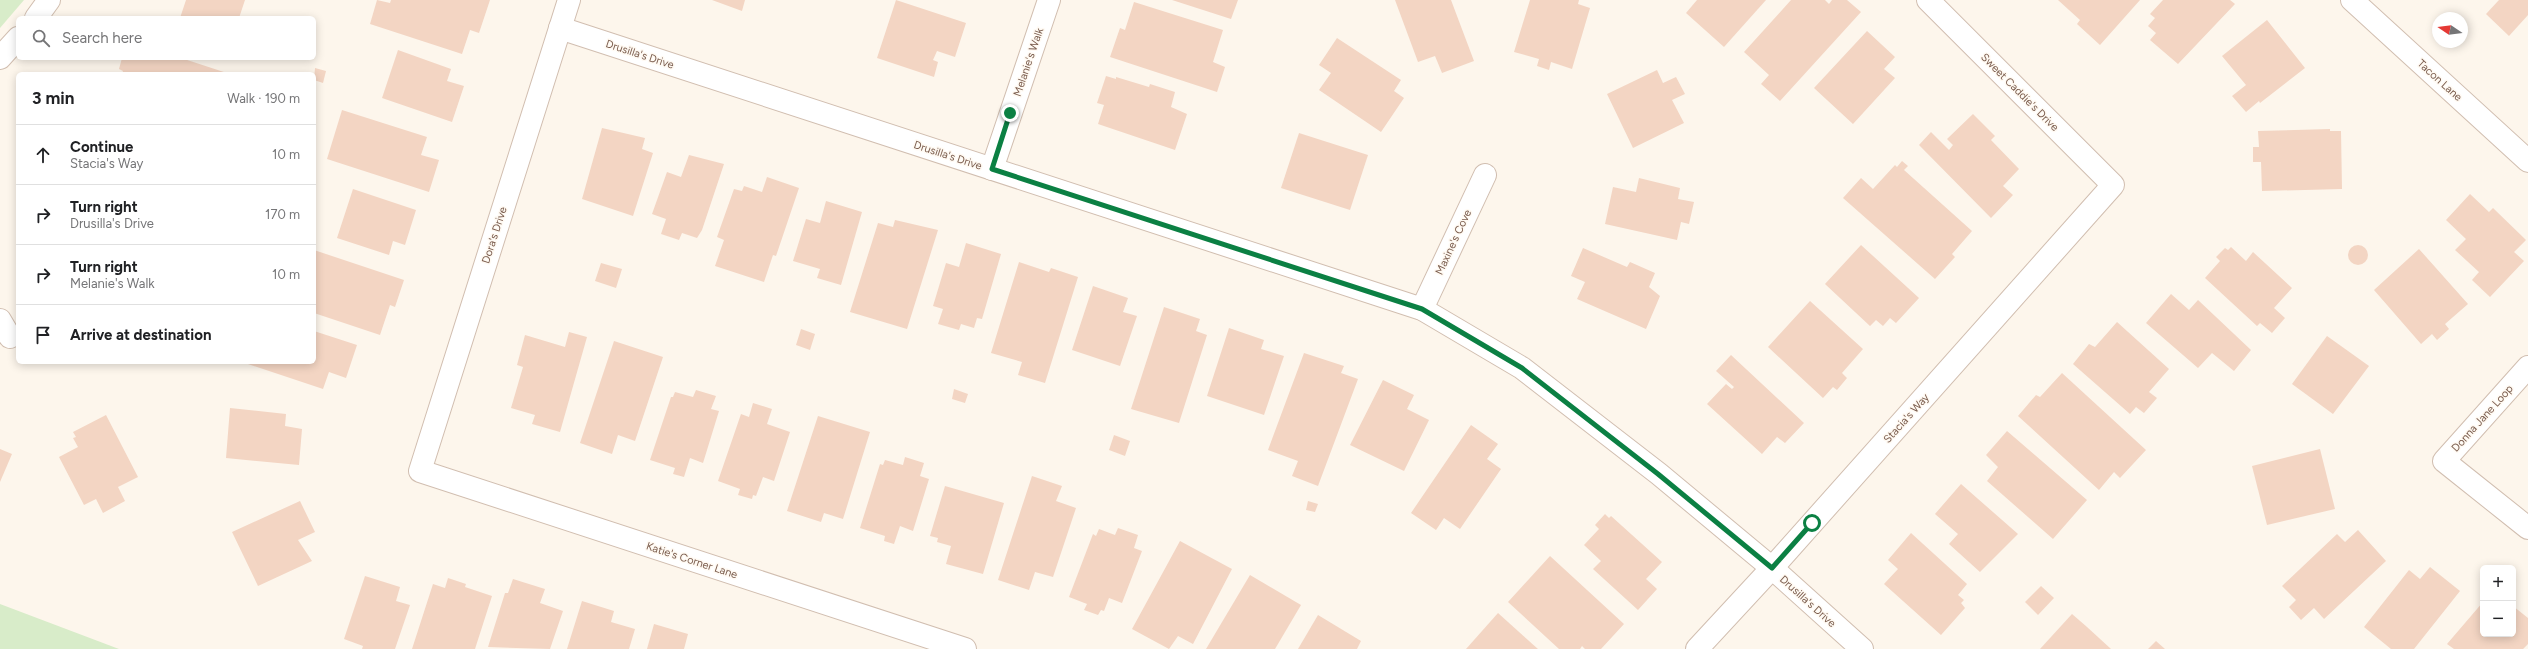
<!DOCTYPE html>
<html lang="en">
<head>
<meta charset="utf-8">
<style>
	body { margin:0; font-family:Figtree,sans-serif; background:#f6f6f6; color:#202124 }
	.controls { position:absolute; right:12px; bottom:12px; display:grid; overflow:hidden; border-radius:6px; box-shadow:0 2px 10px #0003 }
	.controls button { width:36px; height:36px; display:grid; place-items:center; padding:0; border:0; border-bottom:1px solid #e0e0e0; background:#fff; color:#202124; font:20px sans-serif }
	.compass { position:absolute; left:2432px; top:12px; width:36px; height:36px; border-radius:50%; background:#fff; box-shadow:0 2px 10px #0003; rotate:283deg }
	.stop { position:absolute; width:12px; height:12px; margin:-9px; border:3px solid #0b8043; border-radius:50%; background:#fff }
	.stop.end { background:#0b8043; border-color:#fff; box-shadow:0 1px 4px #0008 }
	.list { margin:0; padding:0; list-style:none }
	h2 { display:flex; justify-content:space-between; align-items:center; height:52px; margin:0; padding:0 16px; font-size:17px }
	h2 small { font-size:13px; font-weight:400; color:#757577 }
	.list li { display:grid; grid-template-columns:26px 1fr auto; gap:12px; align-items:center; box-sizing:border-box; height:60px; padding:0 16px; border-top:1px solid #e0e0e0 }
	.list b { display:block; font-size:15px; white-space:nowrap }
	.list p { margin:0; font-size:13px; white-space:nowrap; color:#757577 }
	.list em { font-size:13px; font-style:normal; color:#757577 }
	.icon { flex:none; width:22px; height:22px; fill:none; stroke:currentColor; stroke-width:2; stroke-linecap:round; stroke-linejoin:round }
	.map { position:relative; flex:none; width:2528px; height:649px; overflow:hidden }
	.search { position:absolute; background:#fff; box-shadow:0 2px 10px #0003; left:16px; top:16px; width:300px; height:44px; display:flex; align-items:center; gap:10px; box-sizing:border-box; padding:0 14px; border-radius:6px; color:#757577; font-size:15px }
	.panel { position:absolute; background:#fff; box-shadow:0 2px 10px #0003; left:16px; top:72px; width:300px; height:292px; border-radius:6px }
	.map>svg:first-child { display:block }
	.green { fill:#d8ecc9 }
	.building { fill:#f3d5c3 }
	.lines { fill:none; stroke-linecap:round; stroke-linejoin:round }
	.minor-casing { stroke:#d1beb0; stroke-width:24 }
	.minor { stroke:#fff; stroke-width:22 }
	.route { stroke:#0b8043; stroke-width:5 }
	.labels { text-anchor:middle; stroke-width:3; stroke-linejoin:round; paint-order:stroke }
	.street-label { font-size:11px; fill:#7a5c4d; stroke:#fffaf3 }
</style>
</head>
<body>
<div class="map">
<svg width="2528" height="649" viewBox="0 0 2528 649">
	<rect width="100%" height="100%" fill="#fdf6ec"/>
	<g class="green">
		<polygon points="0,0 24,0 0,28"/>
		<polygon points="0,604 119,649 0,649"/>
	</g>
	<g class="building">
		<polygon points="186,0 245,0 239,18 180,18"/>
		<polygon points="377,0 390,3 391,0 490,0 479,33 470,30 462,54 370,24"/>
		<polygon points="712,0 745,0 742,11"/>
		<polygon points="896,0 966,23 955,57 937,51 933,60 938,62 934,77 877,58"/>
		<polygon points="1172,0 1238,0 1231,19"/>
		<polygon points="1395,0 1451,0 1474,61 1442,73 1435,56 1418,62"/>
		<polygon points="1530,0 1579,0 1578,4 1590,8 1572,69 1551,62 1549,70 1537,66 1539,59 1514,52"/>
		<polygon points="1697,0 1766,0 1724,47 1686,13"/>
		<polygon points="1791,0 1825,0 1829,4 1832,0 1847,0 1861,12 1780,101 1761,84 1769,75 1744,52"/>
		<polygon points="2058,0 2140,0 2100,45 2077,24 2080,20"/>
		<polygon points="2163,0 2230,0 2235,4 2178,64 2150,40 2156,33 2148,26 2155,18 2150,14"/>
		<polygon points="2499,0 2528,0 2528,15 2509,36 2486,14"/>
		<polygon points="1134,2 1223,30 1213,62 1225,67 1217,92 1110,57 1120,28 1125,30"/>
		<polygon points="2267,20 2305,68 2260,103 2259,101 2246,112 2232,96 2246,85 2222,56"/>
		<polygon points="1867,31 1895,57 1884,69 1895,78 1853,124 1814,88"/>
		<polygon points="1337,38 1401,80 1394,91 1404,98 1381,132 1319,90 1331,73 1319,65"/>
		<polygon points="398,50 451,69 447,81 464,86 452,122 382,98"/>
		<polygon points="122,58 181,58 230,74 122,74 123,71 119,69"/>
		<polygon points="315,68 326,71 323,83 314,80"/>
		<polygon points="1657,70 1663,83 1676,77 1685,94 1672,100 1684,123 1633,148 1607,94"/>
		<polygon points="1106,76 1116,79 1116,77 1149,87 1150,84 1175,92 1171,107 1187,114 1175,150 1098,124 1104,105 1097,103"/>
		<polygon points="342,110 427,137 421,155 439,160 429,192 327,159"/>
		<polygon points="1973,114 1995,136 1991,140 2019,169 2003,186 2013,195 1991,218 1919,145 1931,132 1949,150 1953,145 1947,139"/>
		<polygon points="602,128 645,138 642,149 653,153 633,216 582,199"/>
		<polygon points="2330,129 2330,131 2341,131 2342,189 2262,191 2261,162 2253,162 2253,147 2259,147 2258,131"/>
		<polygon points="1299,133 1368,155 1350,210 1281,188"/>
		<polygon points="689,155 724,164 702,230 697,238 682,233 679,240 661,234 666,219 652,214 667,172 681,177"/>
		<polygon points="1902,161 1908,166 1904,170 1972,231 1952,254 1955,257 1935,279 1843,198 1861,178 1873,189 1895,165 1897,167"/>
		<polygon points="767,177 799,188 776,256 773,255 764,282 715,266 724,240 717,237 734,189 742,191 744,186 762,192"/>
		<polygon points="1639,178 1680,188 1678,199 1694,202 1689,224 1681,222 1677,240 1605,224 1613,187 1636,192"/>
		<polygon points="353,189 416,210 405,245 393,241 389,255 337,238"/>
		<polygon points="2470,194 2489,212 2493,208 2526,240 2514,252 2524,261 2490,297 2472,280 2479,272 2455,250 2466,239 2446,220"/>
		<polygon points="826,201 862,212 841,285 817,278 820,269 793,261 806,219 820,223"/>
		<polygon points="895,220 938,230 907,329 850,312 878,223 893,227"/>
		<polygon points="966,243 1001,254 982,319 977,318 974,328 961,324 959,330 938,324 943,309 933,306 946,263 959,267"/>
		<polygon points="1861,245 1919,298 1896,323 1890,318 1883,326 1876,320 1870,326 1825,284"/>
		<circle cx="2358" cy="255" r="10"/>
		<polygon points="2231,247 2246,261 2253,252 2292,288 2274,308 2285,318 2272,333 2260,323 2257,326 2205,278 2220,261 2216,257 2225,248 2228,250"/>
		<polygon points="1583,248 1627,267 1630,262 1655,273 1649,287 1660,296 1646,329 1577,299 1585,282 1571,276"/>
		<polygon points="2419,249 2468,304 2445,324 2449,329 2437,340 2432,334 2421,344 2374,290"/>
		<polygon points="314,250 404,280 395,307 390,305 380,335 314,313"/>
		<polygon points="1019,262 1049,272 1051,268 1078,277 1045,383 1018,375 1022,362 991,353"/>
		<polygon points="601,263 622,269 616,288 595,281"/>
		<polygon points="1093,286 1128,298 1123,312 1137,316 1120,366 1072,350"/>
		<polygon points="2171,294 2189,310 2198,300 2251,350 2234,371 2212,353 2198,368 2146,323"/>
		<polygon points="1810,301 1863,349 1842,373 1847,378 1837,390 1833,387 1823,398 1768,347"/>
		<polygon points="1164,307 1200,319 1196,331 1207,335 1179,423 1131,409"/>
		<polygon points="2117,322 2169,369 2149,392 2157,398 2144,413 2136,407 2130,414 2073,364 2089,344 2095,347"/>
		<polygon points="1229,328 1264,340 1261,349 1284,356 1264,415 1207,396"/>
		<polygon points="801,329 815,334 810,350 796,345"/>
		<polygon points="314,331 357,345 346,378 329,372 323,389 242,362 314,362"/>
		<polygon points="569,332 587,337 560,432 532,424 535,415 511,408 523,367 517,365 525,335 565,347"/>
		<polygon points="2327,336 2369,366 2333,414 2292,384"/>
		<polygon points="614,341 663,357 635,441 618,435 612,454 580,443"/>
		<polygon points="1304,353 1344,366 1341,373 1358,379 1318,486 1292,476 1298,461 1268,450"/>
		<polygon points="1731,355 1804,423 1785,443 1777,437 1762,454 1707,404 1726,384 1732,389 1734,387 1716,371"/>
		<polygon points="2062,373 2146,450 2120,478 2114,472 2099,490 2018,416 2036,395 2040,397"/>
		<polygon points="1383,380 1414,395 1407,409 1429,420 1404,471 1350,445"/>
		<polygon points="954,389 968,394 965,403 952,399"/>
		<polygon points="696,390 716,396 711,409 719,411 703,463 690,458 684,477 673,474 675,468 650,460 671,397 673,397 675,392 693,397"/>
		<polygon points="753,403 772,409 767,424 790,432 774,481 763,477 756,496 753,495 752,499 738,495 740,489 718,481 741,414 749,417"/>
		<polygon points="230,408 286,414 285,426 302,429 299,465 226,458"/>
		<polygon points="106,415 138,477 118,487 125,501 103,513 96,499 84,505 59,457 78,447 73,438 76,437 73,432"/>
		<polygon points="818,416 870,432 843,519 824,513 821,522 787,511"/>
		<polygon points="1471,425 1498,444 1487,459 1501,469 1460,529 1444,518 1436,530 1411,513"/>
		<polygon points="2007,431 2087,500 2053,539 1987,481 1998,467 1986,455"/>
		<polygon points="1114,435 1130,441 1125,456 1109,450"/>
		<polygon points="0,449 12,454 0,482"/>
		<polygon points="2320,449 2335,509 2267,525 2252,466"/>
		<polygon points="905,457 924,463 920,476 929,479 913,531 900,526 894,544 884,541 885,536 860,528 880,464 883,465 885,460 903,465"/>
		<polygon points="1032,476 1062,486 1056,501 1076,508 1053,577 1035,572 1029,590 998,580"/>
		<polygon points="1961,484 2018,534 1980,572 1949,544 1958,534 1935,514"/>
		<polygon points="945,486 1004,503 983,574 946,564 951,546 937,542 938,538 930,536"/>
		<polygon points="300,501 315,532 298,540 312,561 258,586 232,532"/>
		<polygon points="1308,501 1318,504 1315,512 1306,510"/>
		<polygon points="1605,514 1609,518 1611,516 1662,562 1646,579 1657,589 1638,610 1593,569 1601,561 1584,545 1599,529 1595,525"/>
		<polygon points="1118,528 1138,535 1134,548 1142,551 1122,603 1109,598 1104,611 1101,610 1098,615 1084,610 1087,604 1069,597 1093,534 1096,536 1099,529 1115,535"/>
		<polygon points="2358,530 2386,561 2324,619 2314,608 2301,620 2289,607 2296,600 2282,586 2337,534 2345,542"/>
		<polygon points="1911,533 1967,584 1958,595 1964,600 1961,603 1965,608 1941,635 1884,584 1898,569 1888,560"/>
		<polygon points="1180,541 1232,569 1193,644 1178,636 1169,649 1132,629"/>
		<polygon points="1550,556 1624,624 1601,649 1585,649 1582,646 1580,649 1559,649 1508,602"/>
		<polygon points="2430,567 2460,591 2414,649 2391,649 2364,627 2409,570 2420,579"/>
		<polygon points="1250,575 1301,605 1275,649 1206,649"/>
		<polygon points="365,576 400,587 396,601 410,605 395,649 362,649 363,646 344,639"/>
		<polygon points="448,578 466,584 465,587 492,596 475,649 412,649 433,584 445,588"/>
		<polygon points="513,579 545,589 540,603 563,611 550,649 488,647 505,593 508,593"/>
		<polygon points="2041,586 2054,598 2038,615 2025,602"/>
		<polygon points="582,601 614,611 611,622 635,629 629,649 567,649"/>
		<polygon points="2483,602 2483,634 2513,634 2513,606 2528,618 2528,644 2523,649 2454,649 2447,644"/>
		<polygon points="1498,613 1538,649 1466,649"/>
		<polygon points="2072,614 2087,627 2111,649 2040,649"/>
		<polygon points="1318,615 1361,641 1357,649 1298,649"/>
		<polygon points="654,624 688,634 684,649 647,649"/>
		<polygon points="2156,641 2165,649 2148,649"/>
	</g>
	<g class="lines">
		<defs>
			<g id="minor">
				<polyline points="569,0 420,471 965,649"/>
				<polyline points="2352,0 2528,161"/>
				<polyline points="36,18 49,0"/>
				<polyline points="560,28 1422,309 1522,368 1659,474 1772,568 1862,649"/>
				<polyline points="0,58 18,38"/>
				<polyline points="992,169 1049,0"/>
				<polyline points="1422,309 1485,175"/>
				<polyline points="0,320 10,337"/>
				<polyline points="2528,367 2444,461 2528,528"/>
				<polyline points="1697,649 1772,568 2113,185 1928,0"/>
			</g>
		</defs>
		<use href="#minor" class="minor-casing"/>
		<use href="#minor" class="minor"/>
	</g>
	<g class="lines">
		<polyline class="route" points="1010,113 992,169 1422,309 1522,368 1658,474 1772,568 1812,523"/>
	</g>
	<g class="labels">
		<g class="street-label">
			<text transform="translate(640 54) rotate(18)" y="4">Drusilla's Drive</text>
			<text transform="translate(1028 62) rotate(-71)" y="4">Melanie's Walk</text>
			<text transform="translate(2440 80) rotate(42)" y="4">Tacon Lane</text>
			<text transform="translate(2020 92) rotate(45)" y="4">Sweet Caddie's Drive</text>
			<text transform="translate(948 155) rotate(18)" y="4">Drusilla's Drive</text>
			<text transform="translate(494 235) rotate(-72)" y="4">Dora's Drive</text>
			<text transform="translate(1453 242) rotate(-65)" y="4">Maxine's Cove</text>
			<text transform="translate(1906 418) rotate(-48)" y="4">Stacia's Way</text>
			<text transform="translate(2482 418) rotate(-48)" y="4">Donna Jane Loop</text>
			<text transform="translate(692 560) rotate(18)" y="4">Katie's Corner Lane</text>
			<text transform="translate(1808 601) rotate(42)" y="4">Drusilla's Drive</text>
		</g>
	</g>
</svg>
<div class="controls">
<button>+</button>
<button>−</button>
</div>
<svg class="compass" viewBox="-18 -18 36 36"><path d="M0-13l5 13h-10z" fill="#e53935"/><path d="M0 13l5-13h-10z" fill="#757577"/></svg>
<div class="stop" style="left:1812px;top:523px"></div>
<div class="stop end" style="left:1010px;top:113px"></div>
<div class="search"><svg class="icon" aria-label="search" viewBox="0 0 24 24"><circle cx="10" cy="10" r="6"/><path d="M15 15l6 6"/></svg>Search here</div>
<section class="panel">
<h2>3 min<small>Walk · 190 m</small></h2>
<ul class="list">
<li><svg class="icon" aria-label="ahead" viewBox="0 0 24 24"><path d="M12 20V5M6 11l6-6 6 6"/></svg><div><b>Continue</b><p>Stacia's Way</p></div><em>10 m</em></li>
<li><svg class="icon" aria-label="right" viewBox="0 0 24 24"><path d="M7 20v-9h11M14 6l5 5-5 5"/></svg><div><b>Turn right</b><p>Drusilla's Drive</p></div><em>170 m</em></li>
<li><svg class="icon" aria-label="right" viewBox="0 0 24 24"><path d="M7 20v-9h11M14 6l5 5-5 5"/></svg><div><b>Turn right</b><p>Melanie's Walk</p></div><em>10 m</em></li>
<li><svg class="icon" aria-label="arrive" viewBox="0 0 24 24"><path d="M6 21V4h12l-3 4 3 4H6"/></svg><div><b>Arrive at destination</b></div></li>
</ul>
</section>
</div>
</body>
</html>
